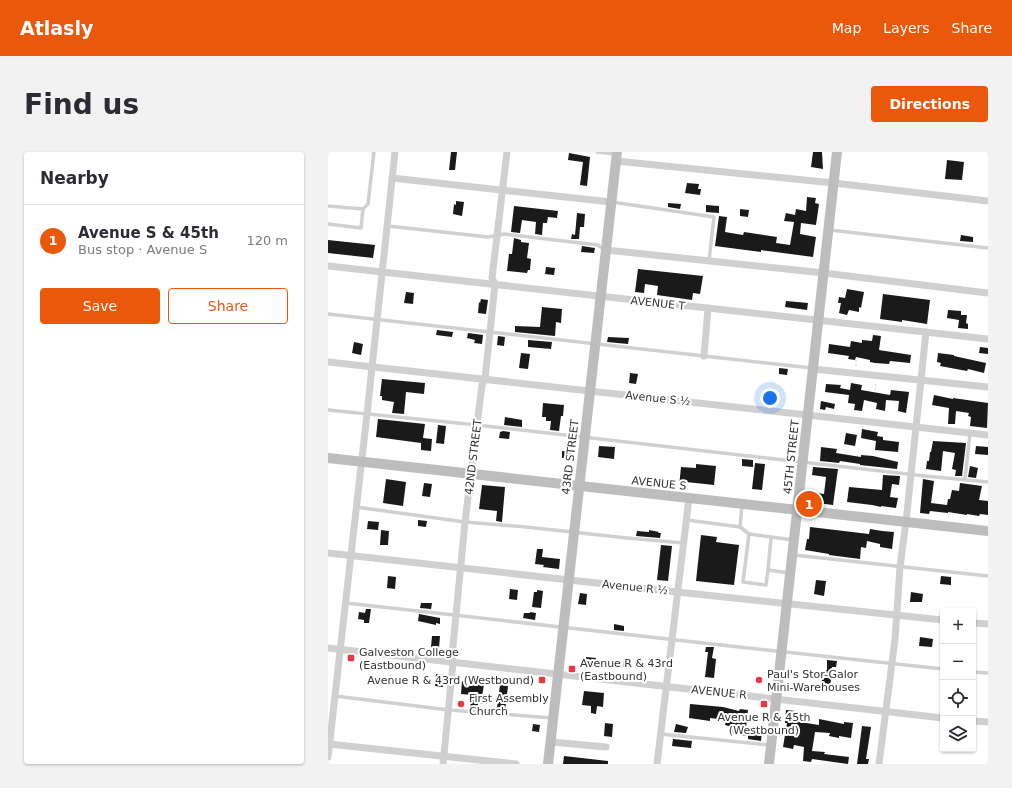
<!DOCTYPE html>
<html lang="en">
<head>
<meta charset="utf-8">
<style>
	body { margin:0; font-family:"DejaVu Sans",sans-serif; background:#f2f2f3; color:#2b2b33 }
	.controls { position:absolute; right:12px; bottom:12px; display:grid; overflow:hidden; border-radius:4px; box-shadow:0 1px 3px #0004 }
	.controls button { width:36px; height:36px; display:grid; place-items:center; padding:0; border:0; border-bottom:1px solid #e1e1e2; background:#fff; color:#2b2b33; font:20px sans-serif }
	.you { position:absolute; left:442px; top:246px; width:14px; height:14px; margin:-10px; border:3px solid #fff; border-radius:50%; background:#1a73e8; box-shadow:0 0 0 6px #1a73e833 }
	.badge { display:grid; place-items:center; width:26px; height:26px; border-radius:50%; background:#ea580c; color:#fff; font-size:13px; font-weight:700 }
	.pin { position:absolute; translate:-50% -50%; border:2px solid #fff; box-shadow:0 1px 4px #0006 }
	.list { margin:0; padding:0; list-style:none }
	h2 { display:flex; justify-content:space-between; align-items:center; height:52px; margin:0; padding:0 16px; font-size:17px }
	h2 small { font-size:13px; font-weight:400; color:#7c7c81 }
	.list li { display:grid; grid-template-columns:26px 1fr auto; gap:12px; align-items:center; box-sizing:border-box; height:72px; padding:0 16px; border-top:1px solid #e1e1e2 }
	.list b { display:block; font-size:15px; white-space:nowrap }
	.list p { margin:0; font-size:13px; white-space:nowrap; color:#7c7c81 }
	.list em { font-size:13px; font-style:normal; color:#7c7c81 }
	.actions { display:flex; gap:8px; padding:12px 16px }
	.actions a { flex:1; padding:9px 0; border:1px solid #ea580c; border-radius:4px; text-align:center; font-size:14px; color:#ea580c }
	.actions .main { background:#ea580c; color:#fff }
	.icon { flex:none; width:22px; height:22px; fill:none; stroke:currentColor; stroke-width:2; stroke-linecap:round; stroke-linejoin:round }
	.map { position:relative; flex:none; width:660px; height:612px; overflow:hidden; border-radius:4px }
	header { display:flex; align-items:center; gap:24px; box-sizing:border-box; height:56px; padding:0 20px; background:#ea580c; color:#fff }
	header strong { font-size:19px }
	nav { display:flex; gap:22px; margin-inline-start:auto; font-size:14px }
	.intro { display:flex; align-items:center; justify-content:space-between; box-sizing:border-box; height:96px; padding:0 24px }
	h1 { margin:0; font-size:28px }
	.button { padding:10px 18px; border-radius:4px; background:#ea580c; color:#fff; font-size:14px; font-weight:700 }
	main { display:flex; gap:24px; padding:0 24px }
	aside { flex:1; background:#fff; border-radius:4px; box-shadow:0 1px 3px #0004 }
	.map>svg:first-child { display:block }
	.building { fill:#1a1a1a }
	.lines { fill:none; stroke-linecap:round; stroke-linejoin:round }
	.path { stroke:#cdcdcd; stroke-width:1; stroke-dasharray:2 2; stroke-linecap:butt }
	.lane { stroke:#d0d0d0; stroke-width:3.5 }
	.street { stroke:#d0d0d0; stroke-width:7 }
	.secondary { stroke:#bdbdbd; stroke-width:10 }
	.poi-dot { fill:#e63946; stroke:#fff; stroke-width:1.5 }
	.labels { text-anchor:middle; stroke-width:4; stroke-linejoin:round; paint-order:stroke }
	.street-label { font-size:11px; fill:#333; stroke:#fff }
	.poi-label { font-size:11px; fill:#333; stroke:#fff; text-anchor:start }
</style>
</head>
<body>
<header>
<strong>Atlasly</strong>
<nav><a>Map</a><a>Layers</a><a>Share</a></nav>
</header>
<div class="intro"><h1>Find us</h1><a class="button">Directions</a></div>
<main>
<aside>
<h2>Nearby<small></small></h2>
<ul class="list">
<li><span class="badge">1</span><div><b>Avenue S &amp; 45th</b><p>Bus stop · Avenue S</p></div><em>120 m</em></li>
</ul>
<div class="actions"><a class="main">Save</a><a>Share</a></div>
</aside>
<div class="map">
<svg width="660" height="612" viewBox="0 0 660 612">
	<rect width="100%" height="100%" fill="#fff"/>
	<g class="building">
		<polygon points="123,0 129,0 127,18 121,18"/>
		<polygon points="485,0 494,0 495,17 483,15"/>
		<polygon points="241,1 262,5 259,34 252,33 255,10 240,8"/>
		<polygon points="619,8 636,10 634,28 617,27"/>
		<polygon points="359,31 371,32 370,37 373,37 372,43 357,41"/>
		<polygon points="479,45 488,46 487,51 491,52 488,73 473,71 472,82 488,85 485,105 433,98 433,100 387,94 391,64 399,65 397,80 415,83 416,80 449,85 448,91 462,93 466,70 456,69 458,61 467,63 468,57 478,59"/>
		<polygon points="128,49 136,50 134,64 125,62 126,52 128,53"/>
		<polygon points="340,51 353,52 352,57 340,55"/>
		<polygon points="378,53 391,54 391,61 378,60"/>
		<polygon points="186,54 230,59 229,66 220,65 219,71 215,71 214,83 207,82 208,70 194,68 192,81 183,80"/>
		<polygon points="412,57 421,58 420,65 412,64"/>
		<polygon points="249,61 257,62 256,75 252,75 251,87 243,87 244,82 247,83"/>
		<polygon points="633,83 645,85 645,90 632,89"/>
		<polygon points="186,86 193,88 193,90 201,91 199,106 203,107 202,118 200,118 199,121 179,119 181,102 184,102"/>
		<polygon points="0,88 47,93 45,106 0,101"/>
		<polygon points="254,94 267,96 266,101 253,100"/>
		<polygon points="218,115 227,116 226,123 217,122"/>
		<polygon points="310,117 375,124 372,142 365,141 364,148 329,143 330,134 317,132 316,141 307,140"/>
		<polygon points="519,137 536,140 533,156 531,155 531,160 521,158 519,163 511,161 513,151 510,151 511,145 517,146"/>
		<polygon points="78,140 86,141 85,152 76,151"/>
		<polygon points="555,142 602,148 599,172 574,168 574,170 552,167"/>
		<polygon points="153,147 160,148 158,162 150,161 151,150 152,151"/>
		<polygon points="458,149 480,151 479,158 457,155"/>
		<polygon points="214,155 234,157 233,171 228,170 227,184 187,180 187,174 212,175"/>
		<polygon points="620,158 633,159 633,163 639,163 638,171 640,172 640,177 630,176 631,168 619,166"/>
		<polygon points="109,178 125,180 124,185 108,183"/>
		<polygon points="140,181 155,183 154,192 146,191 147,188 139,186"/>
		<polygon points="545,183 553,184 551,198 583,203 582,211 562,209 561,212 547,211 542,210 542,208 528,205 527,208 520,207 521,204 500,201 501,192 522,195 523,189 534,191 534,188 544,189"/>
		<polygon points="170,184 177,185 176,194 169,193"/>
		<polygon points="280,185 301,186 300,192 279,190"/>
		<polygon points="200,188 224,190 223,197 200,195"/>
		<polygon points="26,190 35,192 33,203 24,201"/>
		<polygon points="652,195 660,196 660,202 651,201"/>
		<polygon points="193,201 202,202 200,217 191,216"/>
		<polygon points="610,201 626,203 626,204 658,211 656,221 640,217 639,219 612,214 613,211 609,210"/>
		<polygon points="451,216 460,217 459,223 451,222"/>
		<polygon points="302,221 310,222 308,232 301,231"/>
		<polygon points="54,227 97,231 96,242 78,240 76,262 64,261 66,250 54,248 54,244 52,244"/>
		<polygon points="523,231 534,233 533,238 562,243 563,238 581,240 578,261 570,259 571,249 558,248 557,259 548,257 549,251 536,248 534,259 526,258 527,252 520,251 521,243 497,240 498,232 513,233 512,236 522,238"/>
		<polygon points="606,243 625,247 625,246 660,251 659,276 642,274 643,265 640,264 641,261 628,259 627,272 620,272 621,256 604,253"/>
		<polygon points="493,249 507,252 506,257 498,255 497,258 492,257"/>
		<polygon points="215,251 236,253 235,264 233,264 231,279 222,278 223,269 218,269 218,265 214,265"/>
		<polygon points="177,265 194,268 194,275 176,273"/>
		<polygon points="50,267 97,272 95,286 104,287 103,299 93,298 93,291 48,285"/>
		<polygon points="110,273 118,274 116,292 108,291"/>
		<polygon points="534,277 550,280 549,284 555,285 555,288 571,290 570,300 547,298 548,289 533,286"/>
		<polygon points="175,279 182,280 181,287 171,286 172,280"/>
		<polygon points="518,281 529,283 527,294 516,292"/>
		<polygon points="605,289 638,291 634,324 627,324 628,318 624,317 627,301 615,299 613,319 598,317 599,309 601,309 602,300 603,300"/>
		<polygon points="271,294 287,295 286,307 270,305"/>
		<polygon points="648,294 660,295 660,303 647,302"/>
		<polygon points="493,295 509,297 508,301 533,305 533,303 545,304 570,310 569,317 532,313 532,312 512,309 511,311 492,309"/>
		<polygon points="234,299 244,300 244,306 234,306"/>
		<polygon points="414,307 425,308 425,315 414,314"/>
		<polygon points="427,311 437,312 434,338 424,337"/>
		<polygon points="368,312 388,314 386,333 358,330 357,335 351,335 353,315 368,316"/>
		<polygon points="642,314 650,316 648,326 640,325"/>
		<polygon points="485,315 510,317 505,353 481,350 482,340 496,342 498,325 484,323"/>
		<polygon points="555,323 572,324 571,333 564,332 562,345 570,346 568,356 553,354 553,355 544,353 519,350 521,335 554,338"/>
		<polygon points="58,327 78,330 75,354 55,351"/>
		<polygon points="595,327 606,329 603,351 619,353 620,347 622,347 624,338 631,339 632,331 654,334 651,348 660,349 660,363 652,362 651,364 639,362 639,363 620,360 620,361 602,359 601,362 592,361"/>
		<polygon points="96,331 104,332 102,345 94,344"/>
		<polygon points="154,333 177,335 174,370 168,369 169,359 151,357"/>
		<polygon points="90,368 99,369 98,375 90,374"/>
		<polygon points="40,369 51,370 50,378 39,377"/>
		<polygon points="482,375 541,382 542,377 554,379 566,380 564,397 552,395 552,392 539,389 538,396 533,395 532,407 501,403 501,402 477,398 479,387 481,387"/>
		<polygon points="53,378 61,379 60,393 52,393"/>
		<polygon points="321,378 331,380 330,381 333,381 332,386 308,384 309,379 321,380"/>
		<polygon points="373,383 389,385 388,390 411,393 406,433 368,429"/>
		<polygon points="333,393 344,394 340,429 329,428"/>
		<polygon points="209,397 215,397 214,405 232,407 231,417 215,415 216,413 207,412"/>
		<polygon points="60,424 68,425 67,437 59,436"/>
		<polygon points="613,424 623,425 623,433 612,432"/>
		<polygon points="488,428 498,429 496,444 486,442"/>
		<polygon points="182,437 190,438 189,448 181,447"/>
		<polygon points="209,438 215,439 213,456 204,455 206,440 209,440"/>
		<polygon points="583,440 595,442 594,450 582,450"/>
		<polygon points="252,441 259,442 258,453 250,452"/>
		<polygon points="93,451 104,451 103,457 92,456"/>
		<polygon points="38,457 43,457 41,471 36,471 36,468 30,467 31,460 37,461"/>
		<polygon points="202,460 208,461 207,468 195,466 196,461 202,461"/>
		<polygon points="91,462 112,466 112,472 108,471 108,473 90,469"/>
		<polygon points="286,472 296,474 296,479 286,478"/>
		<polygon points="104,484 112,484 111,496 103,495"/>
		<polygon points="592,485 605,487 604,495 591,494"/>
		<polygon points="378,495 386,495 384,506 388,507 386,526 377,525 380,500 377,500"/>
		<polygon points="258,505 268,506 267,514 257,513"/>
		<polygon points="296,506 304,507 303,516 295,515"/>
		<polygon points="499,508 509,509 508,515 504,515 502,538 493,537 495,518 499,518"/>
		<polygon points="108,522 117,523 115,535 107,534"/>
		<polygon points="134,529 156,532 154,545 159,546 159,552 150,551 150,557 142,556 144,543 133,542"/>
		<polygon points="172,533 180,534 177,559 166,558 166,555 169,555"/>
		<polygon points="256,539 276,541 275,555 269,554 268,562 263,561 263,554 254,553"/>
		<polygon points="362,552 395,555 411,559 412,557 420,558 418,576 434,579 433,589 420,587 420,584 403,582 404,575 397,573 398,568 382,566 382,569 361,566"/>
		<polygon points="458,558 468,559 467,567 478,569 478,571 491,573 491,567 516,572 516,570 525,571 523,586 511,584 511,586 501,584 502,581 487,580 484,599 497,600 496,602 521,605 520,612 484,607 483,610 475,609 476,595 466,593 465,597 455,595 459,571 457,571"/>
		<polygon points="277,571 285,572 284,585 276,584"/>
		<polygon points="205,572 212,573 211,580 204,579"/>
		<polygon points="348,572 360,575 358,581 346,580"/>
		<polygon points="534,574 543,575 538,607 541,607 540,612 529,612"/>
		<polygon points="345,587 364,589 363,596 344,594"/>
		<polygon points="236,604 280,609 280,612 235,612"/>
	</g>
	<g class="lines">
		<g class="path">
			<polyline points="528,214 528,208"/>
			<polyline points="547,238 548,231"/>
		</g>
		<g class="lane">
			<polyline points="269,0 288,2"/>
			<polyline points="284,50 386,65 381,109"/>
			<polyline points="0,54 35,57"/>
			<polyline points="0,72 33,76 35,57 40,52 46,0"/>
			<polyline points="60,74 160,85 176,82 270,93 277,98"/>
			<polyline points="502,78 660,96"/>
			<polyline points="0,162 484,216"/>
			<polyline points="0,258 149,273 597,324 660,330"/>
			<polyline points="637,327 642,281"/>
			<polyline points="28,355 137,370 198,375 299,386 355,391"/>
			<polyline points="359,368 412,375 421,382"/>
			<polyline points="412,375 414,353"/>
			<polyline points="466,403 660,424"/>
			<polyline points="440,418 443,386"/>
			<polyline points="461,421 440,418 438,433 415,430 421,382 465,388"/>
			<polyline points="18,451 429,497 615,517"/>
			<polyline points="645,520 660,521"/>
			<polyline points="7,544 121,558 224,566"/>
			<polyline points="333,582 442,593"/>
		</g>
		<g class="street">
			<polyline points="288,9 506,31 660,49"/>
			<polyline points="64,26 283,50"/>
			<polyline points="278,98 496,121 660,141"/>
			<polyline points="0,114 660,187"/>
			<polyline points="376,204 380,156"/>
			<polyline points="0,210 660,283"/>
			<polyline points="485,217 660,235"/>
			<polyline points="0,401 349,440 615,468"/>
			<polyline points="645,471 660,472"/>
			<polyline points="0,496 615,566"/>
			<polyline points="645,569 660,570"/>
			<polyline points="223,590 278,595"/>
			<polyline points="1,592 188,612"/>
			<polyline points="0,605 39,262 67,0"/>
			<polyline points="115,612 125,511 124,504 137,370 154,233 157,227 167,132 164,126 179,0"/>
			<polyline points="329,612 361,346"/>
			<polyline points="551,612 567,487 572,415 578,370 598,180"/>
		</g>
		<g class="secondary">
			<polyline points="0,306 660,379"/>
			<polyline points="220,612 289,0"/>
			<polyline points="441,612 509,0"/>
		</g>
	</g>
	<g class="poi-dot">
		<rect x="19" y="502" width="8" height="8" rx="2"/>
		<rect x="240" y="513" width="8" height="8" rx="2"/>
		<rect x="210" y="524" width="8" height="8" rx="2"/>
		<circle cx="431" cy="528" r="4"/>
		<circle cx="133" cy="552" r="4"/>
		<rect x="432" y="548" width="8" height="8" rx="2"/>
	</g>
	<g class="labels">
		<g class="street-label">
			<text transform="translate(330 151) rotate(6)" y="4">AVENUE T</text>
			<text transform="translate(330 246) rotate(6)" y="4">Avenue S ½</text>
			<text transform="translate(145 305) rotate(-83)" y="4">42ND STREET</text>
			<text transform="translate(242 305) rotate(-83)" y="4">43RD STREET</text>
			<text transform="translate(463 305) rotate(-84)" y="4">45TH STREET</text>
			<text transform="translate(331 331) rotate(6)" y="4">AVENUE S</text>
			<text transform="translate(307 435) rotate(6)" y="4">Avenue R ½</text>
			<text transform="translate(391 540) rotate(6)" y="4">AVENUE R</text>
		</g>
		<g class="poi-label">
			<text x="31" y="504">Galveston College<tspan x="31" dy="13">(Eastbound)</tspan></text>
			<text x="252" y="515">Avenue R &amp; 43rd<tspan x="252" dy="13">(Eastbound)</tspan></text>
			<text x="439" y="526">Paul's Stor-Galor<tspan x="439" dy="13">Mini-Warehouses</tspan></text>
			<text x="206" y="532" text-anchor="end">Avenue R &amp; 43rd (Westbound)</text>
			<text x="141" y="550">First Assembly<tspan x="141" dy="13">Church</tspan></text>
			<text x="436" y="569" text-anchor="middle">Avenue R &amp; 45th<tspan x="436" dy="13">(Westbound)</tspan></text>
		</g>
	</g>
</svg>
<div class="controls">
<button>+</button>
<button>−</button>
<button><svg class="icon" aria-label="locate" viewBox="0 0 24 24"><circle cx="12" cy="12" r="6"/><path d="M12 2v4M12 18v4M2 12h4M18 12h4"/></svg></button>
<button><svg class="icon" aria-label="layers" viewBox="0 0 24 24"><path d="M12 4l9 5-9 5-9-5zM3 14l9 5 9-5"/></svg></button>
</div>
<div class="you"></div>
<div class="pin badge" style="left:481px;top:352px">1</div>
</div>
</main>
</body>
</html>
